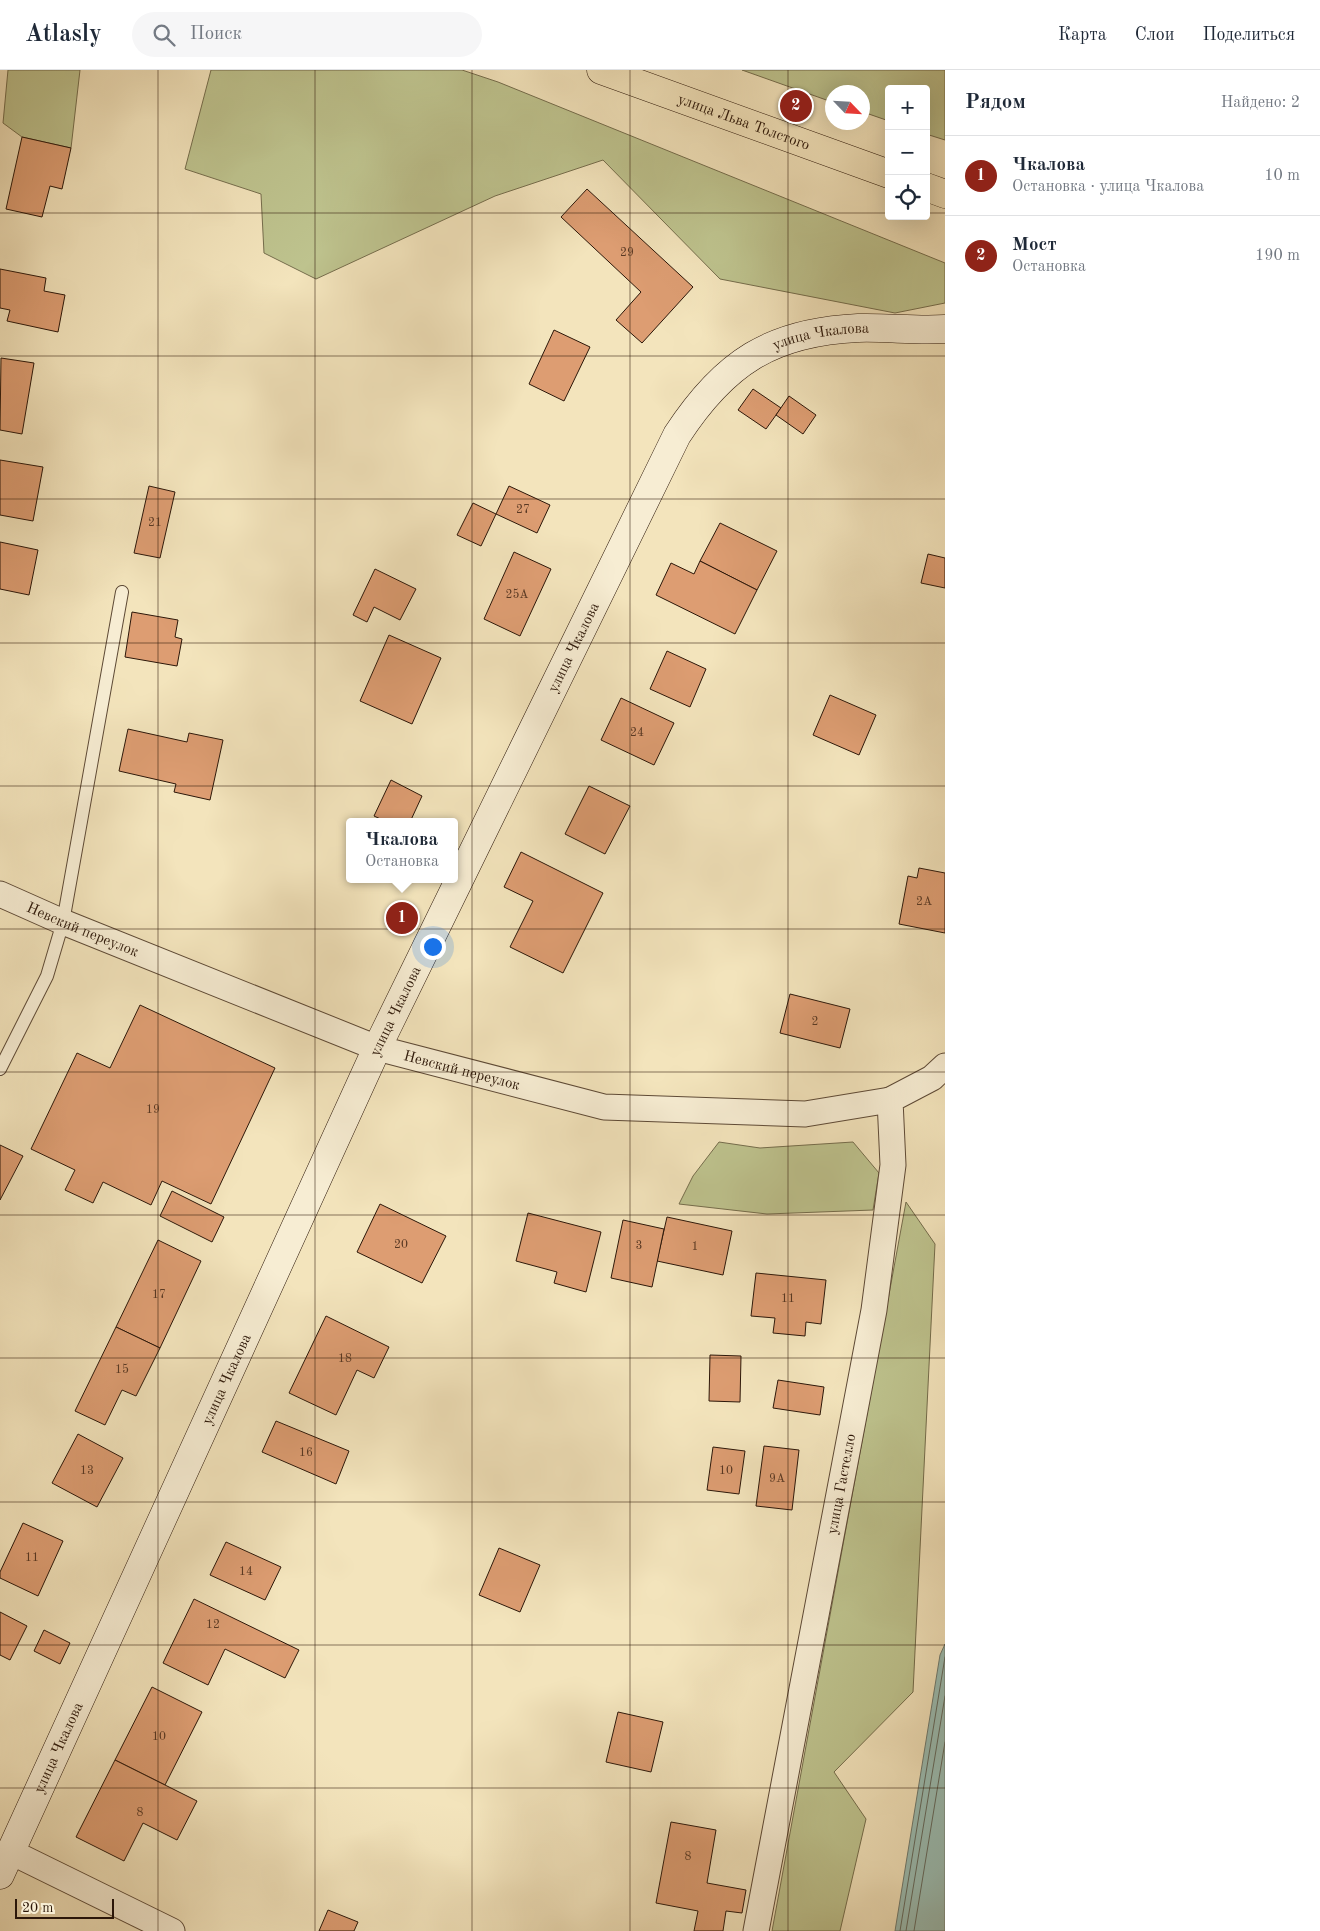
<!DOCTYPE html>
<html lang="ru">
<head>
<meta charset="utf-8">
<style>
	body { margin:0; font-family:"Old Standard TT",serif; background:#f6f6f7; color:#1f2937 }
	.controls { position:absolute; right:15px; top:15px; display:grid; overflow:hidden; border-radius:5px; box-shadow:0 5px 20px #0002 }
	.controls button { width:45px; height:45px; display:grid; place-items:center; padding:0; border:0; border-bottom:1px solid #e0e1e3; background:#fff; color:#1f2937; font:25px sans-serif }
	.compass { position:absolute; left:825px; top:15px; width:45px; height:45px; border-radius:50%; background:#fff; box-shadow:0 5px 20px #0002; rotate:115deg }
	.scale { position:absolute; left:15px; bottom:12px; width:99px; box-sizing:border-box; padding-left:5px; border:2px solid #2c1709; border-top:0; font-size:14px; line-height:18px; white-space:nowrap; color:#2c1709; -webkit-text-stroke:4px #f7edd3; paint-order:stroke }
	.you { position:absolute; left:432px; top:876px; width:18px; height:18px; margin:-12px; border:4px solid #fff; border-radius:50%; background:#1a73e8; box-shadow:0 0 0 8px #1a73e833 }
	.badge { display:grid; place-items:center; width:32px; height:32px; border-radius:50%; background:#8f2418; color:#fff; font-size:16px; font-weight:700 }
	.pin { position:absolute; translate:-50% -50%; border:2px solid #fff; box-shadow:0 1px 5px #0006 }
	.popup { position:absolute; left:346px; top:748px; width:112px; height:65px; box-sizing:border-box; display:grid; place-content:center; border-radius:5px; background:#fff; filter:drop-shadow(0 1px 4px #0005); font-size:16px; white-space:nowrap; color:#747a83 }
	.popup b { font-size:19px; color:#1f2937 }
	.popup::after { content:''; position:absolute; left:50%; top:100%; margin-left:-10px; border:10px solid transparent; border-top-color:#fff }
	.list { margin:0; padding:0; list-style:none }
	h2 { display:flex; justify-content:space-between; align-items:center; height:65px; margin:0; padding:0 20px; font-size:21px }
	h2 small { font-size:16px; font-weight:400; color:#747a83 }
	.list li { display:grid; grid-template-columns:32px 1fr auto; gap:15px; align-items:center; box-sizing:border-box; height:80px; padding:0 20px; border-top:1px solid #e0e1e3 }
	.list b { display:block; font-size:19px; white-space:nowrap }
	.list p { margin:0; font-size:16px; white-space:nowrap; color:#747a83 }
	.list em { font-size:16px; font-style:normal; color:#747a83 }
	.icon { flex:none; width:28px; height:28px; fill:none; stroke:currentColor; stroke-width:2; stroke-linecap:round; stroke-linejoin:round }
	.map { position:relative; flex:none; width:945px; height:1861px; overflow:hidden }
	header { display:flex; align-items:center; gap:30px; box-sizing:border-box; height:70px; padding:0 25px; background:#fff; border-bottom:1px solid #e0e1e3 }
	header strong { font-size:24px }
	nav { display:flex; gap:28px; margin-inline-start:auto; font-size:18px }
	.search { width:350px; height:45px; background:#f6f6f7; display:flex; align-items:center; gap:12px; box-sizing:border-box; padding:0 18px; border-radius:28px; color:#747a83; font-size:19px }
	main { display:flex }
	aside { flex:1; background:#fff }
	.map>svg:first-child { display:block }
	.green { fill:#bec38e; stroke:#756d4c }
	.water { fill:#9bbeb4; stroke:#6f7b70 }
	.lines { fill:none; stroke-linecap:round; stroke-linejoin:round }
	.shore { stroke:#646a5e; stroke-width:1 }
	.building { fill:#dd9d72; stroke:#2c1709 }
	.lane-casing { stroke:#5e4a36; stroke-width:14 }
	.street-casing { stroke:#5e4a36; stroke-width:27 }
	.secondary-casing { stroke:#2c1709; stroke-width:29 }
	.primary-casing { stroke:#2c1709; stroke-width:29 }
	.lane { stroke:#f7edd3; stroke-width:12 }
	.street { stroke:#f7edd3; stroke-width:25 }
	.secondary { stroke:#f7edd3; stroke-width:28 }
	.primary { stroke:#f3e4bc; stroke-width:28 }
	.grid { fill:none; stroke:#2c1709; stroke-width:1; stroke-opacity:0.55 }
	.labels { text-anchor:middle; stroke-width:4; stroke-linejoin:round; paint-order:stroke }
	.number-label { font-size:12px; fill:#583823 }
	.street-label { font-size:15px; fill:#2c1709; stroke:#f7edd3 }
</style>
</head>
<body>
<header>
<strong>Atlasly</strong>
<div class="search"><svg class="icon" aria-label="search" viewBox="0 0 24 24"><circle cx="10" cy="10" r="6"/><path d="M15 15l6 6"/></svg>Поиск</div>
<nav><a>Карта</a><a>Слои</a><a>Поделиться</a></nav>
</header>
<main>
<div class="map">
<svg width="945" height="1861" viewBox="0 0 945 1861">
	<rect width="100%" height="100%" fill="#f3e4bc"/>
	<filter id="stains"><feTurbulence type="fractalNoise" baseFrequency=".004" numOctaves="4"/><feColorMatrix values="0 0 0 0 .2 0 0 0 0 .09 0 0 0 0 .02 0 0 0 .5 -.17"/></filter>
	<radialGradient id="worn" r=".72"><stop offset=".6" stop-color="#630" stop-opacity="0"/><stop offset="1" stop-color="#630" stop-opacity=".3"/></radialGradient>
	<g class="green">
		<polygon points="8,0 80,0 71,78 22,67 3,53"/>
		<polygon points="211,0 462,0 498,12 945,193 945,233 895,243 720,209 603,90 495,126 316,209 264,183 261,124 185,99"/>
		<polygon points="742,0 945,0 945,70 926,64 926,19 889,19 889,51 863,42 862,22 832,22 832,32"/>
		<polygon points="719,1072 760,1078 853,1072 879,1103 873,1140 767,1144 679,1134 693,1106"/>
		<polygon points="906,1132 935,1174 913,1622 834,1702 866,1749 840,1861 772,1861"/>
	</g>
	<polygon class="water" points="945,1574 945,1861 895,1861 940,1585"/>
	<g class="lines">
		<g class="shore">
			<polyline points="900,1861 945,1587"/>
			<polyline points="906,1861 945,1626"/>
			<polyline points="914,1861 945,1672"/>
		</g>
	</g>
	<g class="building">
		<polygon points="22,67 71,78 62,119 50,116 42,147 6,139"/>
		<polygon points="587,119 693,217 642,273 616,250 641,222 561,147"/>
		<polygon points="0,199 46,208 44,221 65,225 58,262 7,251 10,240 0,238"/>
		<polygon points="554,260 590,277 564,331 529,314"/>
		<polygon points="1,288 34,293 22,364 0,360"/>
		<polygon points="753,319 781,338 766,359 738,340"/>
		<polygon points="789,326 816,345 803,364 776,345"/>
		<polygon points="0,390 43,397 33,451 0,445"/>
		<polygon points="149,416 175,422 160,488 134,483"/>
		<polygon points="509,416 550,435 537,463 496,444"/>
		<polygon points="473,433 496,444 481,476 457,465"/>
		<polygon points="720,453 777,481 757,520 700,491"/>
		<polygon points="0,472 38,480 29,525 0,519"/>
		<polygon points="514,482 551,499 520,566 484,549"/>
		<polygon points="928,484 945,488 945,518 921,513"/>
		<polygon points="700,491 757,520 735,564 656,525 671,493 694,504"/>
		<polygon points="375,499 416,519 400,550 374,537 367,552 353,545"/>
		<polygon points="132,542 178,550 175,567 182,569 177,596 125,587"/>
		<polygon points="389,565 441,588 412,654 360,631"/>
		<polygon points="667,581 706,599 690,637 650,619"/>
		<polygon points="830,625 876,645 859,685 813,665"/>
		<polygon points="621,628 674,653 654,695 601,670"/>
		<polygon points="128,659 187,672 189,663 223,670 210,730 174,722 176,714 119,701"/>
		<polygon points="391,710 422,726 410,752 387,752 374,746"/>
		<polygon points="589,716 630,736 605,784 565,764"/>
		<polygon points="521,782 603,823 563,903 510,877 533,831 504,817"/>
		<polygon points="919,798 945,803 945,863 899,854 908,806 917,808"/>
		<polygon points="790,924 850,939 840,978 780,963"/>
		<polygon points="140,935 275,998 211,1134 162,1111 151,1135 103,1112 93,1133 65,1120 75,1100 31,1079 77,983 110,998"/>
		<polygon points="0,1075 23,1086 0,1130"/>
		<polygon points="172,1121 224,1147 212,1172 160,1146"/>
		<polygon points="380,1134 446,1166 422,1213 357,1182"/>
		<polygon points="528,1143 601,1162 586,1222 554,1213 557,1202 516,1191"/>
		<polygon points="667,1147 732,1161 723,1205 657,1191"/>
		<polygon points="623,1150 664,1159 652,1217 611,1208"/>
		<polygon points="158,1170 201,1191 160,1278 116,1257"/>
		<polygon points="756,1203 826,1210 821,1254 806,1252 805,1266 773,1263 775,1248 751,1246"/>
		<polygon points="326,1246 389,1277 374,1308 357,1300 336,1345 289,1323"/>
		<polygon points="116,1257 160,1278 136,1326 122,1320 105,1355 75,1341"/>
		<polygon points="710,1285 741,1286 740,1332 709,1331"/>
		<polygon points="778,1310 824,1317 820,1345 773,1338"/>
		<polygon points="276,1351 349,1381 336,1414 262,1382"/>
		<polygon points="78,1364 123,1388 97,1437 52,1413"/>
		<polygon points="764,1376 799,1380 792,1440 756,1436"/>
		<polygon points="713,1377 745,1381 739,1424 707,1420"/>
		<polygon points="23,1453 63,1471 38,1526 0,1508 0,1502"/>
		<polygon points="226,1472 281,1497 265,1530 210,1505"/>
		<polygon points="499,1478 540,1495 520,1542 479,1525"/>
		<polygon points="194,1529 299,1580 285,1608 225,1579 208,1615 163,1593"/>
		<polygon points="0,1542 27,1556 10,1590 0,1585"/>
		<polygon points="44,1560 70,1573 60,1594 34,1581"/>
		<polygon points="152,1617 202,1642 165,1715 115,1690"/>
		<polygon points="618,1642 663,1652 651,1702 606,1692"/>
		<polygon points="115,1690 197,1731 177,1770 143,1753 124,1791 76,1767"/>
		<polygon points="671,1752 716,1760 707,1813 746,1820 742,1843 726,1841 723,1861 694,1861 698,1841 656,1833"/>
		<polygon points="328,1840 358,1852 354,1861 319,1861"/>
	</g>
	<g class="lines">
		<defs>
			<polyline id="lane" points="0,999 47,906 63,852 122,522"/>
			<g id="street">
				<path id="s1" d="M0,824L63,852L377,978L604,1037L805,1044L890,1030"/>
				<polyline points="11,1782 172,1861"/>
				<path id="s2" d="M756,1861L874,1240L893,1095L890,1030L932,1008L945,996"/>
			</g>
			<g id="secondary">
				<path id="s3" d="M0,1805L377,978L677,365C724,293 771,262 858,258C887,257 916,261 945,259"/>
			</g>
			<g id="primary">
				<path id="s4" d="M601,0L889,104"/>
				<polyline points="926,117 945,124"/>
			</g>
		</defs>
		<use href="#lane" class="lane-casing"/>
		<use href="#street" class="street-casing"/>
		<use href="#secondary" class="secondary-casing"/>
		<use href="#primary" class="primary-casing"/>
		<use href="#lane" class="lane"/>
		<use href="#street" class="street"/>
		<use href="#secondary" class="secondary"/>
		<use href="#primary" class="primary"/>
	</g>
	<path class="grid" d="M158,0V1861M315,0V1861M472,0V1861M630,0V1861M788,0V1861M0,143H889M926,143H945M0,286H945M0,429H945M0,573H945M0,716H945M0,859H945M0,1002H945M0,1145H945M0,1288H945M0,1432H945M0,1575H945M0,1718H945"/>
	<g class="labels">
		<g class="number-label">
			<text x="627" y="186">29</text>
			<text x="523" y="443">27</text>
			<text x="155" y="456">21</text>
			<text x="517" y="528">25А</text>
			<text x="637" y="666">24</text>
			<text x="924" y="835">2А</text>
			<text x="815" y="955">2</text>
			<text x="153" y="1043">19</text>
			<text x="401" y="1178">20</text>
			<text x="639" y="1179">3</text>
			<text x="695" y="1180">1</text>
			<text x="159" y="1228">17</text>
			<text x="788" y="1232">11</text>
			<text x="345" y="1292">18</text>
			<text x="122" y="1303">15</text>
			<text x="306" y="1386">16</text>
			<text x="87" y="1404">13</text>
			<text x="726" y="1404">10</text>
			<text x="777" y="1412">9А</text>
			<text x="32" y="1491">11</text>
			<text x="246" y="1505">14</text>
			<text x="213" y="1558">12</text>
			<text x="159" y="1670">10</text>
			<text x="140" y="1746">8</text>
			<text x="688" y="1790">8</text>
		</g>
		<g class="street-label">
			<text dy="5" stroke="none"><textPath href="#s4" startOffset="152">улица Льва Толстого</textPath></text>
			<text dy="5" stroke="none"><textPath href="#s3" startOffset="1774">улица Чкалова</textPath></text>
			<text dy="5" stroke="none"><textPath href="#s3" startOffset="1355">улица Чкалова</textPath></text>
			<text dy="5" stroke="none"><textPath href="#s1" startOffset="90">Невский переулок</textPath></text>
			<text dy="5" stroke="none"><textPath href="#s3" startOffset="950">улица Чкалова</textPath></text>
			<text dy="5" stroke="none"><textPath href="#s1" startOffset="495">Невский переулок</textPath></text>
			<text dy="5" stroke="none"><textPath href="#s3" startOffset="545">улица Чкалова</textPath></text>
			<text dy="5" stroke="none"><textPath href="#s2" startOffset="455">улица Гастелло</textPath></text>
			<text dy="5" stroke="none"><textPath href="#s3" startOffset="140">улица Чкалова</textPath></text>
		</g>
	</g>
	<rect width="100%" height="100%" filter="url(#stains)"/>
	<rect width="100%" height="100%" fill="url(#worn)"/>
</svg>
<div class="controls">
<button>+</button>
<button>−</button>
<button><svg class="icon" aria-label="locate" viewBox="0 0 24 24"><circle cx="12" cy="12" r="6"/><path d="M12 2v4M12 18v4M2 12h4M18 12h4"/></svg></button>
</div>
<svg class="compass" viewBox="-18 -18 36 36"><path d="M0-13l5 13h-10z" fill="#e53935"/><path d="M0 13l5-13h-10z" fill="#747a83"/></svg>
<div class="scale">20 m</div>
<div class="you"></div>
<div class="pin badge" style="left:402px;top:848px">1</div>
<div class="popup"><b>Чкалова</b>Остановка</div>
<div class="pin badge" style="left:796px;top:36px">2</div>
</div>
<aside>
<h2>Рядом<small>Найдено: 2</small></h2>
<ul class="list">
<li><span class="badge">1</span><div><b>Чкалова</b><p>Остановка · улица Чкалова</p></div><em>10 m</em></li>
<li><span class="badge">2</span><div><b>Мост</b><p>Остановка</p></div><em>190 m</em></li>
</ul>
</aside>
</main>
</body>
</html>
